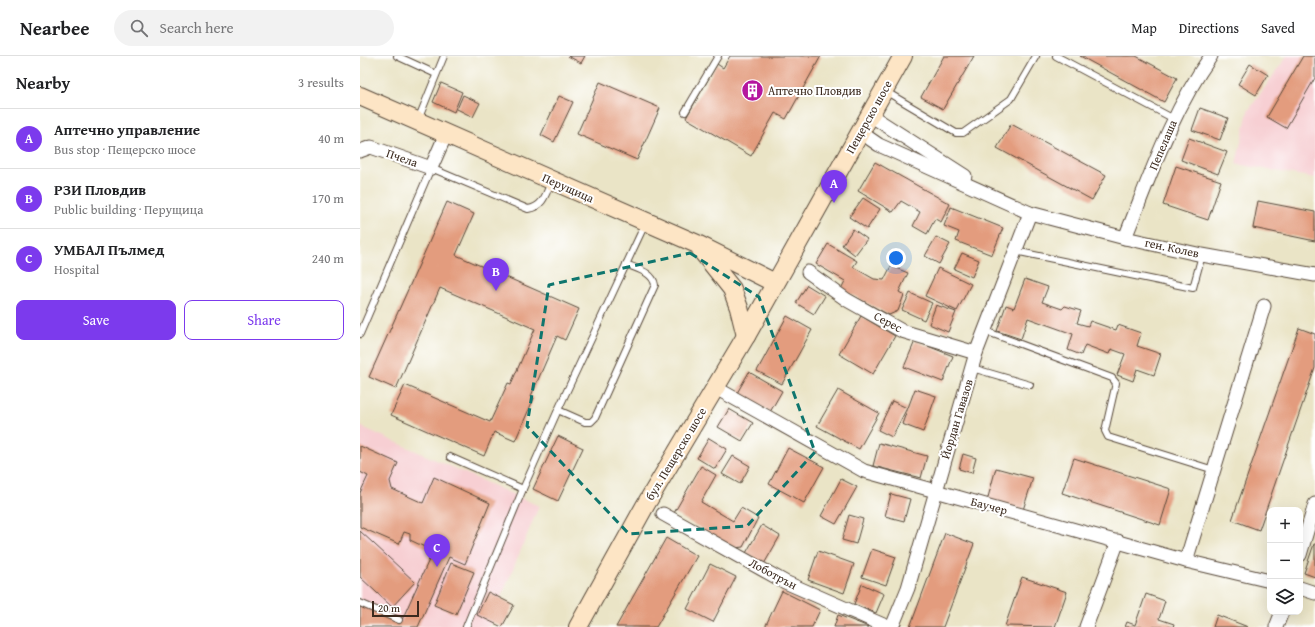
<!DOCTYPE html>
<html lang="en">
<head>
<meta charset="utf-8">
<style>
	body { margin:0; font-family:"Gentium Book Plus",serif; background:#f2f2f2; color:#202124 }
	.controls { position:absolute; right:12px; bottom:12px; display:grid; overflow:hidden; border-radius:8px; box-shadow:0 4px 16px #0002 }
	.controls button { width:36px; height:36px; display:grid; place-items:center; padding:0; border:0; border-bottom:1px solid #e0e0e0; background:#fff; color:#202124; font:20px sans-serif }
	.scale { position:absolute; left:12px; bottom:10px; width:47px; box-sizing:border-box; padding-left:4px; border:2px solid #3b2a1e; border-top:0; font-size:11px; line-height:14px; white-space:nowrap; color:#3b2a1e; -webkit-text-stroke:3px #fff; paint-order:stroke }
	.you { position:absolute; left:536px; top:202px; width:14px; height:14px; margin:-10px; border:3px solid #fff; border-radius:50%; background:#1a73e8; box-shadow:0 0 0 6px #1a73e833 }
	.badge { display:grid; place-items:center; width:26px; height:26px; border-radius:50%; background:#7c3aed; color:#fff; font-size:13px; font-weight:700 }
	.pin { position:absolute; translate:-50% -33px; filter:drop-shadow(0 1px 2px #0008) }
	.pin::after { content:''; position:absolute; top:21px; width:14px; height:12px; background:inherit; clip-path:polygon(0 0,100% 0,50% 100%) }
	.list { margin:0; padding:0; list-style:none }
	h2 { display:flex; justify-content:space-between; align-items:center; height:52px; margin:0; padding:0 16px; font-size:17px }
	h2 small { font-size:13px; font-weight:400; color:#757577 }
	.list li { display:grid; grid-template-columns:26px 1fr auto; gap:12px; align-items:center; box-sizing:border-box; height:60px; padding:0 16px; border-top:1px solid #e0e0e0 }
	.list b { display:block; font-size:15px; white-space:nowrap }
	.list p { margin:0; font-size:13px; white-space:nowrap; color:#757577 }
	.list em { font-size:13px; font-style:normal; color:#757577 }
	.actions { display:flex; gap:8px; padding:12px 16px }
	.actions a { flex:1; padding:9px 0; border:1px solid #7c3aed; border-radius:8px; text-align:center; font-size:14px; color:#7c3aed }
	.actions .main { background:#7c3aed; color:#fff }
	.icon { flex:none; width:22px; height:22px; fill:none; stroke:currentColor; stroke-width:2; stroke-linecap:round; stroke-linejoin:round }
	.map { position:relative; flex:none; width:955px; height:571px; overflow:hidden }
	header { display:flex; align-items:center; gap:24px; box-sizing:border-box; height:56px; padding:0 20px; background:#fff; border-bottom:1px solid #e0e0e0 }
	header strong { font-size:19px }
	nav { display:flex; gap:22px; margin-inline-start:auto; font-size:14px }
	.search { width:280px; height:36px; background:#f2f2f2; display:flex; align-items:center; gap:10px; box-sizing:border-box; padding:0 14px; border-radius:22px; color:#757577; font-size:15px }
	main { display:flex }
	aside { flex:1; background:#fff }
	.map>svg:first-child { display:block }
	.built { fill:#f7cfd3 }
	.building { fill:#e39c7e }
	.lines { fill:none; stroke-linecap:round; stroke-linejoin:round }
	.lane-casing { stroke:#554637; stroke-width:8 }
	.street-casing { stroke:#554637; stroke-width:15 }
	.secondary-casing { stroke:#554637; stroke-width:20 }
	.lane { stroke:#fff; stroke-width:6 }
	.street { stroke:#fff; stroke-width:13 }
	.secondary { stroke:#fde5c5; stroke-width:18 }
	.marked { fill:none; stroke:#0f766e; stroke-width:3; stroke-dasharray:8 5; stroke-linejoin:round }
	.labels { text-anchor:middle; stroke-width:4; stroke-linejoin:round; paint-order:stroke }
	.poi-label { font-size:12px; fill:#3b2a1e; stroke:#fff; text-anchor:start }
	.street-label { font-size:12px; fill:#3b2a1e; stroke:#fff }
</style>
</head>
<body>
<header>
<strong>Nearbee</strong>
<div class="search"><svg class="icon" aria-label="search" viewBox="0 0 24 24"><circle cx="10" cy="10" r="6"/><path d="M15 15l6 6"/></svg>Search here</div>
<nav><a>Map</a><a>Directions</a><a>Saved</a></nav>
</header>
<main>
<aside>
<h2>Nearby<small>3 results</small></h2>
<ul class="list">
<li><span class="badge">A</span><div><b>Аптечно управление</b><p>Bus stop · Пещерско шосе</p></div><em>40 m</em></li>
<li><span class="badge">B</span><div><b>РЗИ Пловдив</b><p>Public building · Перущица</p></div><em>170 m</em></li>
<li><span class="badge">C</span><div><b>УМБАЛ Пълмед</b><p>Hospital</p></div><em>240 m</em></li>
</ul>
<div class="actions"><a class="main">Save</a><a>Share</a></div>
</aside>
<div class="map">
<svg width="955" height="571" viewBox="0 0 955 571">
	<rect width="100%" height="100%" fill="#fff"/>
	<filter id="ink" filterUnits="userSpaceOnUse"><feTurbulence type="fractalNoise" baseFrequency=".025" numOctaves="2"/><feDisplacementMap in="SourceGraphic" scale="8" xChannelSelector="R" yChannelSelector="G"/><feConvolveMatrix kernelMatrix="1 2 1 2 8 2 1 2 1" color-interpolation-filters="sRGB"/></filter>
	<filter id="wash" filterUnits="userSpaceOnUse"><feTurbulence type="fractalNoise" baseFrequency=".012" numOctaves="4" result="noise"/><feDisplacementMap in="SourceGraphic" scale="16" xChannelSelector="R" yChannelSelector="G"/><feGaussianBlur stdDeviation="0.9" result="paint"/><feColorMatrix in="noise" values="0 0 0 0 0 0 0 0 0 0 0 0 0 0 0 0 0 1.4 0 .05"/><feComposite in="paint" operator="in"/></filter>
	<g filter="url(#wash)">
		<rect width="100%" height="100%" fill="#eae4c6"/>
		<g class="built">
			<polygon points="927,0 955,0 955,122 876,108 888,55"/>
			<polygon points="0,370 179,450 129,571 0,571"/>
		</g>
		<g id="blocks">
			<g class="building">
				<polygon points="208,0 225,0 221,7"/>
				<polygon points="370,0 461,0 426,63 415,57 391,100 326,62 357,8 363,12"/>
				<polygon points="584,0 614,0 583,53 561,41"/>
				<polygon points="720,0 776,0 817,22 804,46"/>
				<polygon points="943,0 955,0 955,22 926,72 907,61"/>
				<polygon points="890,8 908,19 896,39 878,28"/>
				<polygon points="240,26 300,52 277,104 217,78"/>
				<polygon points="81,27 102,36 94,56 73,46"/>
				<polygon points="103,39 120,47 113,61 97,53"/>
				<polygon points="199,40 213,46 194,86 181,79"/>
				<polygon points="840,52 868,62 860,84 832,74"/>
				<polygon points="651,68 746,119 732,144 637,92"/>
				<polygon points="829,82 867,96 858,118 821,104"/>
				<polygon points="515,106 590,148 581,166 575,163 567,178 553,170 560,156 541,145 533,156 498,135"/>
				<polygon points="816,110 861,125 848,164 803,149"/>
				<polygon points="503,142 520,153 507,173 489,161"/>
				<polygon points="898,145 955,156 955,185 893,172"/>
				<polygon points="87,146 114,158 96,199 219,253 205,284 197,280 171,340 174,342 155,385 134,376 124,400 31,359 45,329 130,366 148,327 151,328 175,273 80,232 36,333 9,321"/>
				<polygon points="591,151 643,172 632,199 596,185 599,176 584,170"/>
				<polygon points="493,173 507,183 495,199 482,189"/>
				<polygon points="576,181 590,188 579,208 565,200"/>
				<polygon points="468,188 497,205 493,211 514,223 524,224 531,210 548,217 539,236 544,239 538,255 529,259 481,233 485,225 456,208"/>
				<polygon points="602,197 619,204 612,221 594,213"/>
				<polygon points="578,212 611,228 597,255 565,240"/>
				<polygon points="665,223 688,231 682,246 702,253 705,250 721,255 717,267 728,270 730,265 756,274 758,269 781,277 777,290 801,298 794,319 777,313 773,325 757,319 765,298 751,293 749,298 725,289 721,299 708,294 713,278 668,262 661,283 637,275 646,249 654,252"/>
				<polygon points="447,229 465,240 454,258 436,247"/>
				<polygon points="550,237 572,247 564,264 542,254"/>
				<polygon points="576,249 596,256 588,276 569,268"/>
				<polygon points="427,260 452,274 422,328 397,315"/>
				<polygon points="501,260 535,280 513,318 479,298"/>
				<polygon points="939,272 955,278 955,312 899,474 872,464"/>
				<polygon points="555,285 593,300 583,326 544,311"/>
				<polygon points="389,316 422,335 410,356 377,337"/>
				<polygon points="555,333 576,340 563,376 542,368"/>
				<polygon points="478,334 519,357 499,393 457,370"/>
				<polygon points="532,345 547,352 532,381 518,374"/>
				<polygon points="369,353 393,367 382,385 358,371"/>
				<polygon points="198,380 223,392 198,445 173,433"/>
				<polygon points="349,382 367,393 355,413 337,402"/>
				<polygon points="519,387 567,400 561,422 513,410"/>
				<polygon points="0,390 38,407 30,425 32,433 63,447 74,421 130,447 105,508 89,501 58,571 0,571 0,549 41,566 73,495 50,484 50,478 44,476 39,488 0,471 0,437 8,420 0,416"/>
				<polygon points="428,392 464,411 444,447 409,428"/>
				<polygon points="603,398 616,402 612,417 599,413"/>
				<polygon points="373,400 390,410 380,428 362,418"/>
				<polygon points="714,402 811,433 800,469 702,437"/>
				<polygon points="341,410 356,419 341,446 373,465 381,452 398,462 383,491 374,492 314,457"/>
				<polygon points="636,412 673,422 663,454 627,445"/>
				<polygon points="481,423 497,431 476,468 461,460"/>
				<polygon points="531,438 550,443 544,465 525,460"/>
				<polygon points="489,459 503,463 496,488 482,484"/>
				<polygon points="402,469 420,480 404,508 386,497"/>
				<polygon points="0,475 55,526 32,551 0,521"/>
				<polygon points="585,477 614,488 583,571 550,571"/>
				<polygon points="306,482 337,500 296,571 256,571"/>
				<polygon points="954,488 955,488 955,521 944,517"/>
				<polygon points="512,493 536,501 526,529 502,521"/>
				<polygon points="458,495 494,508 484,537 448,524"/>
				<polygon points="91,507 114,516 96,558 74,549"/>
				<polygon points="350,508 376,521 353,566 327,553"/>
				<polygon points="662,521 707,536 695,571 645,570"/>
				<polygon points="502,528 524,538 516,557 494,548"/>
				<polygon points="422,535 460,554 452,571 405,571"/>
				<polygon points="128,536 154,549 142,571 117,559"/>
				<polygon points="786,538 805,545 799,563 814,568 813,571 765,571 767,566 775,569"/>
				<polygon points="478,559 509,571 474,571"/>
				<polygon points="857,559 888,571 853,571"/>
			</g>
		</g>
	</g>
	<g filter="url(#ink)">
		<use href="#blocks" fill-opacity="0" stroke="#554637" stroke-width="1"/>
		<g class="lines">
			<defs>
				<g id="lane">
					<polyline points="37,0 76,18"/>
					<polyline points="696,0 814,63"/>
					<polyline points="525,35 596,77 603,77 651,43 676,0"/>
					<polyline points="325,56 358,0"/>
					<polyline points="58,64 84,0"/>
					<polyline points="655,195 833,232 842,199"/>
					<polyline points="625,275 752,322 756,327 745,375 748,381 854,414"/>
					<path d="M0,278L71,112L168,153C183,151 186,138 191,126"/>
					<polyline points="612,312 670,329"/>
					<path d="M198,354L225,366H231L235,362L295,229C293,216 277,213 266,208"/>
					<polyline points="90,401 163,433 106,571"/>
					<polyline points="163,433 198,354 285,168"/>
					<polyline points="0,547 39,564"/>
				</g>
				<g id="street">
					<polyline points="510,59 605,120"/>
					<polyline points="500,76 519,89 670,157 765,182 842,199 955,219"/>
					<polyline points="0,95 11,91 71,112 86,78"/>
					<path d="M765,182C790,120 812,55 851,0"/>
					<polyline points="448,216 487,244 542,275 616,297"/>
					<polyline points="363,336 504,415 826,505 910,525"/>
					<polyline points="303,458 425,526 528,571"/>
					<polyline points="940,499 955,448"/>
					<polyline points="826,505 904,250"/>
					<polyline points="940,532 955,537"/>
					<polyline points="532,571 548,532 616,297 670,157"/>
					<polyline points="726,571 758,485"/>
					<polyline points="916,571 922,556"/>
				</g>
				<g id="secondary">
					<polyline points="0,40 337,188 415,227"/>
					<polyline points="341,194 372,233 379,252 386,280"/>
					<polyline points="218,571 286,448 386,280 543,0"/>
				</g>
			</defs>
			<use href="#lane" class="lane-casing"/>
			<use href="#street" class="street-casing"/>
			<use href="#secondary" class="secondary-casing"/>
			<use href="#lane" class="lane"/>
			<use href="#street" class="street"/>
			<use href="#secondary" class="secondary"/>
		</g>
	</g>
	<path class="marked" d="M330,197L399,241L455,396L387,470L269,478L167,370L189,229Z"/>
	<defs>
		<symbol id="building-disc" viewBox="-11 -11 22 22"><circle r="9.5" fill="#b5179e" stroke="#fff"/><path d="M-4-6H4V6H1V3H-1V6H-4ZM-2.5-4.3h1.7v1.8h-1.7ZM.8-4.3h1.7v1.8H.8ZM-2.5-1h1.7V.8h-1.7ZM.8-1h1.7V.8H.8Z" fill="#fff"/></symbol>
	</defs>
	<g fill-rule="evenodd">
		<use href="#building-disc" x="380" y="22" width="25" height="25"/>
	</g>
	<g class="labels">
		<g class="poi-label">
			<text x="408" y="39">Аптечно Пловдив</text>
		</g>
		<g class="street-label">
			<text transform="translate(509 61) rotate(-61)" y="4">Пещерско шосе</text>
			<text transform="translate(803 89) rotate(-67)" y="4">Пепелаша</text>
			<text transform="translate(42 102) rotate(19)" y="4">Пчела</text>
			<text transform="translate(208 132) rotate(24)" y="4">Перущица</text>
			<text transform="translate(812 192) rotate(12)" y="4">ген. Колев</text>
			<text transform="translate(528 266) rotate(28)" y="4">Серес</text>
			<text transform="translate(597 363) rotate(-73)" y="4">Йордан Гавазов</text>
			<text transform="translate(316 398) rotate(-59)" y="4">бул. Пещерско шосе</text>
			<text transform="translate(629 450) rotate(15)" y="4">Баучер</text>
			<text transform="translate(413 518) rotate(28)" y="4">Лоботрън</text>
		</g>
	</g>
</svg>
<div class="controls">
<button>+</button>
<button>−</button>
<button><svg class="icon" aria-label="layers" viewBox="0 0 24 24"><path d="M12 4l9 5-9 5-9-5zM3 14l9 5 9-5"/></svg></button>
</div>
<div class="scale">20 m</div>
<div class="you"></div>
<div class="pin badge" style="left:474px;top:147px">A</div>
<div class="pin badge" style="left:136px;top:235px">B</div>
<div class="pin badge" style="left:77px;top:511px">C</div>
</div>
</main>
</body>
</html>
